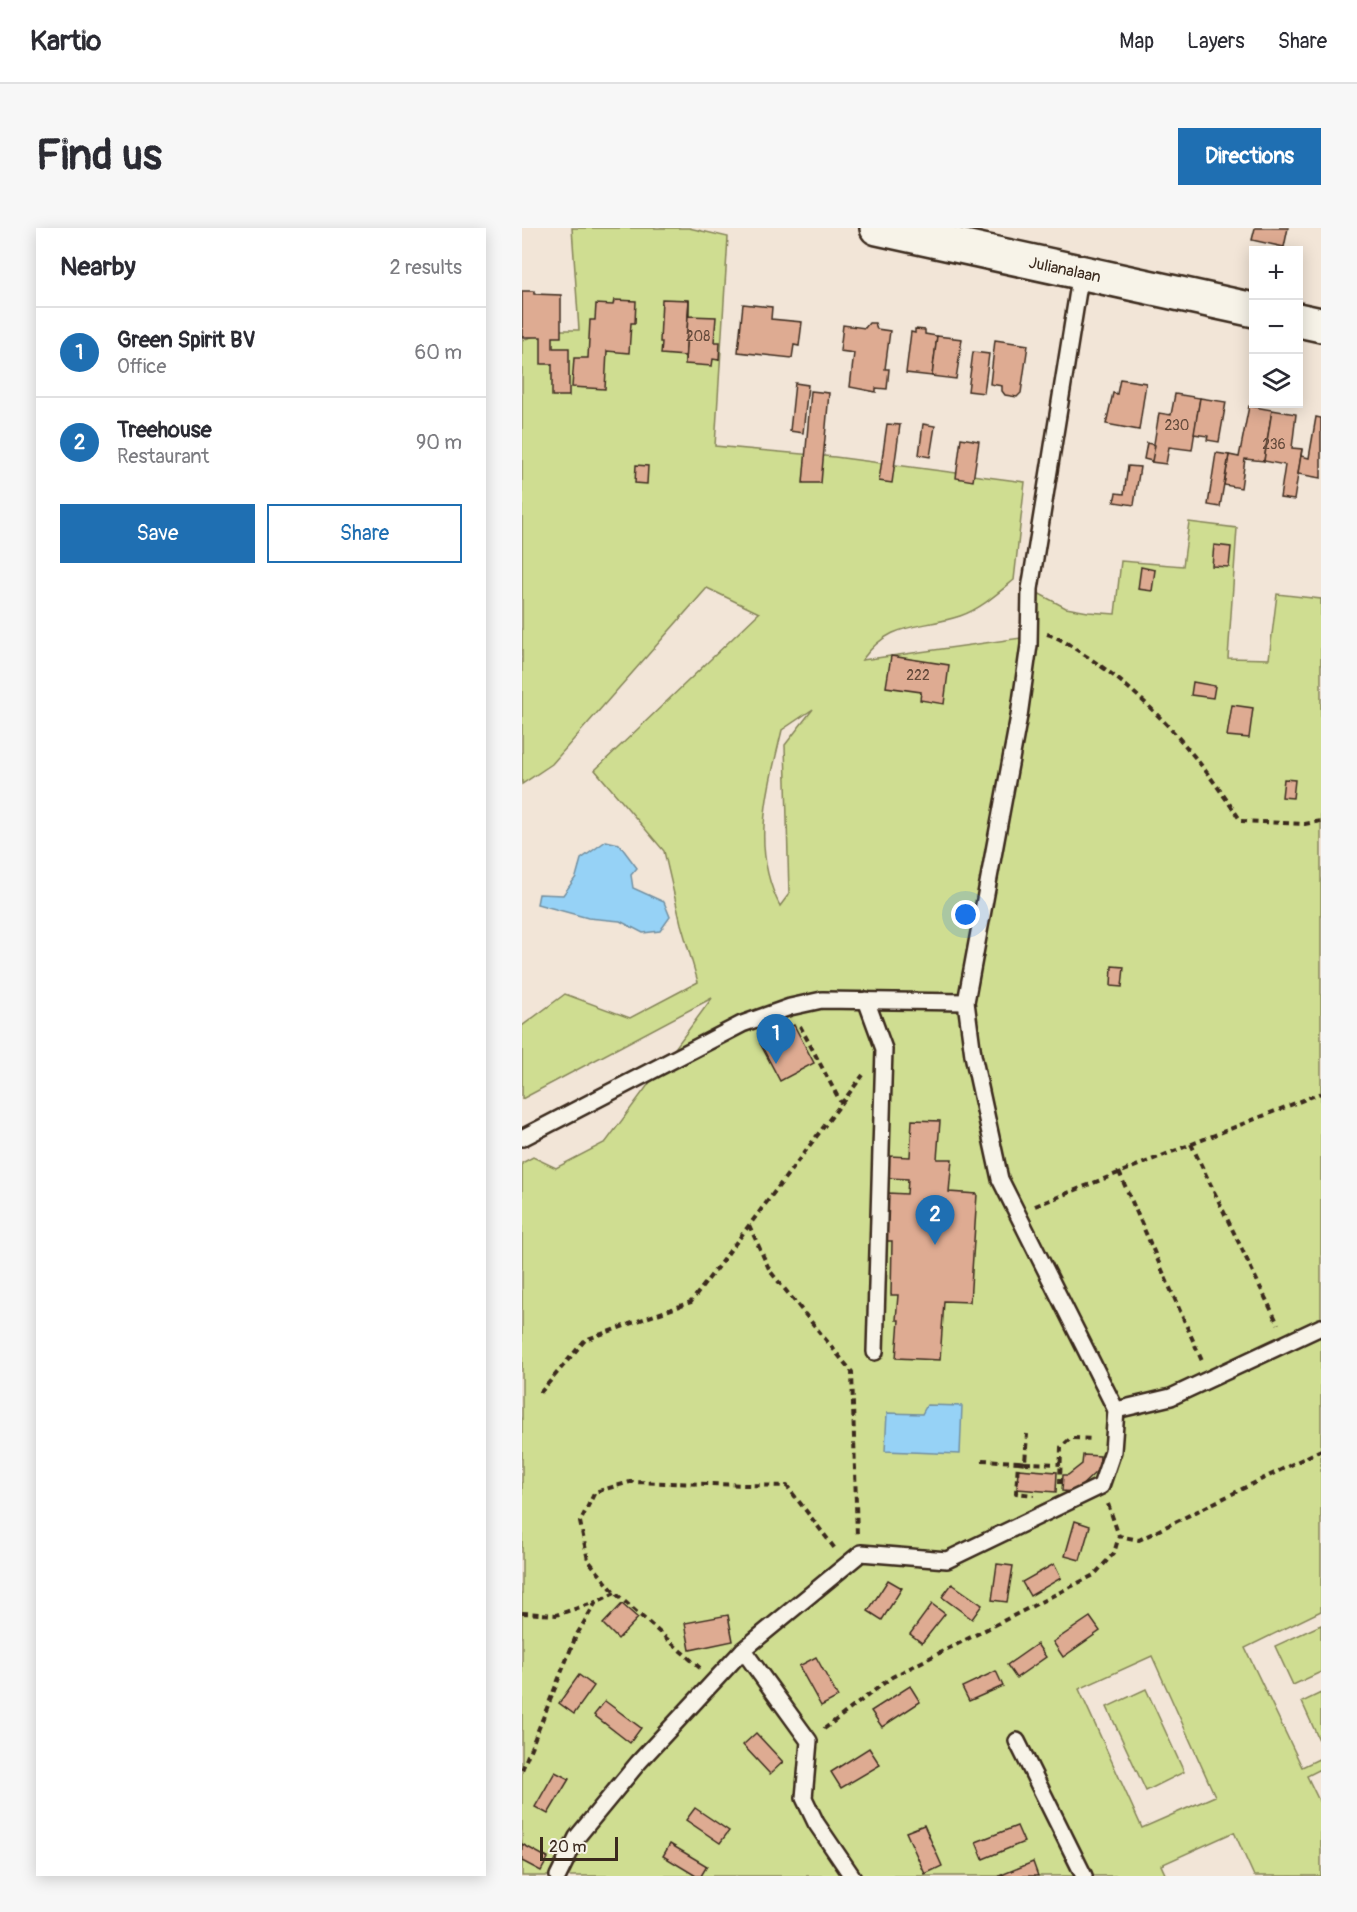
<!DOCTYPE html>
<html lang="en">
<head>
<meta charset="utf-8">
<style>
	body { margin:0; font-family:Pangolin,sans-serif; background:#f7f7f7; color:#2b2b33 }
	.controls { position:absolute; right:18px; top:18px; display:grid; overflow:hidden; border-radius:0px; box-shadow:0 3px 15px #0003 }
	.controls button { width:54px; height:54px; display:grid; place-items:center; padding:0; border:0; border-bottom:2px solid #e1e1e2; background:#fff; color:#2b2b33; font:30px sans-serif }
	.scale { position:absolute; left:18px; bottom:15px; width:78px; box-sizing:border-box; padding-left:6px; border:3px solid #3b2a1e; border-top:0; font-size:16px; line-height:21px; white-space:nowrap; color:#3b2a1e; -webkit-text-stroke:4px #f7f3e8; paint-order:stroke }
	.you { position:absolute; left:444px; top:687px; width:21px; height:21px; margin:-15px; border:4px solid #fff; border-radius:50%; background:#1a73e8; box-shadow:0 0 0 9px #1a73e833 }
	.badge { display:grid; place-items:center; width:39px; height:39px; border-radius:50%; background:#1f6fb2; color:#fff; font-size:20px; font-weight:700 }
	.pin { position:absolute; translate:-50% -50px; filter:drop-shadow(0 2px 3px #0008) }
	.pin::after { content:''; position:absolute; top:32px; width:21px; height:18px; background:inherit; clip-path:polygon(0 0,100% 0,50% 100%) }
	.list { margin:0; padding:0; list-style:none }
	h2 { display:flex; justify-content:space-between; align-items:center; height:78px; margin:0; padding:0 24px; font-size:26px }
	h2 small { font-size:20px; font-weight:400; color:#7c7c81 }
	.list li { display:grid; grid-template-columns:39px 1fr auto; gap:18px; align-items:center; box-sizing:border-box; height:90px; padding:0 24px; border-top:2px solid #e1e1e2 }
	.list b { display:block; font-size:22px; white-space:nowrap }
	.list p { margin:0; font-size:20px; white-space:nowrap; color:#7c7c81 }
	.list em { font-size:20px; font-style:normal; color:#7c7c81 }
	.actions { display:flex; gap:12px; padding:18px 24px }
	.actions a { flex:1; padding:14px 0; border:2px solid #1f6fb2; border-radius:0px; text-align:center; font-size:21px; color:#1f6fb2 }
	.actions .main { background:#1f6fb2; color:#fff }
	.icon { flex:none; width:33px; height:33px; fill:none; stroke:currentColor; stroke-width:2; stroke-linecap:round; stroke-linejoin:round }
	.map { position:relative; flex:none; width:799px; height:1648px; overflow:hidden; border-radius:0px }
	header { display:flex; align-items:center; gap:36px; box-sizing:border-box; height:84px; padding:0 30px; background:#fff; border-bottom:2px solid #e1e1e2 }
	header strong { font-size:28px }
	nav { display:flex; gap:33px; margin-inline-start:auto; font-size:21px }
	.intro { display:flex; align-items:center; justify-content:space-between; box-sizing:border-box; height:144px; padding:0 36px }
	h1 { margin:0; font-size:42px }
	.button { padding:15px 27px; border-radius:0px; background:#1f6fb2; color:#fff; font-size:21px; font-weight:700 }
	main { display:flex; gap:36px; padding:0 36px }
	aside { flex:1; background:#fff; border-radius:0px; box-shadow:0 3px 15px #0003 }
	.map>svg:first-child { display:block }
	.green { fill:#cfdd91; stroke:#858458; stroke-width:1.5; fill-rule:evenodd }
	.water { fill:#96d2f6; stroke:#728fa0; stroke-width:1.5 }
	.building { fill:#deab92; stroke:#3b2a1e; stroke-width:1.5 }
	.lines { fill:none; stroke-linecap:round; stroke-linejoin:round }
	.service-casing { stroke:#3b2a1e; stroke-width:20 }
	.tertiary-casing { stroke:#3b2a1e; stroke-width:38 }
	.path { stroke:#3b2a1e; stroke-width:4; stroke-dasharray:6 4.5; stroke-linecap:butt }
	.service { stroke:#f7f3e8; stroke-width:15 }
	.tertiary { stroke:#f7f3e8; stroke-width:33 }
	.labels { text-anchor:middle; stroke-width:4.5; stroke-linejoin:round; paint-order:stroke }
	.number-label { font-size:14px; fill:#644a3b }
	.street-label { font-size:16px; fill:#3b2a1e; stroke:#f7f3e8 }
</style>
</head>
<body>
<header>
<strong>Kartio</strong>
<nav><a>Map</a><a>Layers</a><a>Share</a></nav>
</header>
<div class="intro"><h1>Find us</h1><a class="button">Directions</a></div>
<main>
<aside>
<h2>Nearby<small>2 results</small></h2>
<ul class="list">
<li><span class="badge">1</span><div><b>Green Spirit BV</b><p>Office</p></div><em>60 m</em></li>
<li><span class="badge">2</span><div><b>Treehouse</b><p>Restaurant</p></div><em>90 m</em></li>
</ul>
<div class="actions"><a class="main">Save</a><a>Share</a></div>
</aside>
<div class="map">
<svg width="799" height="1648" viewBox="0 0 799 1648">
	<rect width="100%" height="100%" fill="#f2e5d7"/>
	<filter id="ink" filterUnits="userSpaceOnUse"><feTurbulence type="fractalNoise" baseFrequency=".0167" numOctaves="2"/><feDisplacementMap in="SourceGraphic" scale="12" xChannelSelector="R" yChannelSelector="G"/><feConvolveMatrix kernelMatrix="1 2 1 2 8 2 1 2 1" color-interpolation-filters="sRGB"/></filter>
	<g filter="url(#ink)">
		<g class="green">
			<path d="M50,0H167L206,9L193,218L313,229L503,254L492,352C475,366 458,381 438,388C396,402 369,392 340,432L499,410L514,424V364L544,380L566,384L593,386L599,333L661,338L667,294L715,300L706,430L747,431L755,366L799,371V1383L723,1420L780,1539L799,1530V1541L785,1548L799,1577V1648H732L712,1604L639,1637L644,1648H0V935L11,929L34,940L84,914L190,770L0,871V798L43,766L108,790L176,754L159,696L142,623L73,542L237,385L185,360L30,536L0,556V112L32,102H57ZM291,481L263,517L267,666L258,678C228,620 246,562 260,502ZM630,1428L693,1568L620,1600L557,1461Z"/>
			<polygon points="799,1397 799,1444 771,1457 753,1418"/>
			<polygon points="624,1461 662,1544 624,1563 585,1479"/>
			<polygon points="799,1465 799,1512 797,1512 780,1474"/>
		</g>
		<g class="water">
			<polygon points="84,613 97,616 115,640 109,647 111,660 142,674 148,689 138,703 121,705 98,693 66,690 15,676 17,666 41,667 54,649 59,631"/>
			<polygon points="405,1177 440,1178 438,1226 363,1223 365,1185 400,1186"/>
		</g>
		<g class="building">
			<polygon points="733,0 766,0 762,19 730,12"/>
			<polygon points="0,63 12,63 12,66 39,67 39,109 31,109 31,120 47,120 47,168 30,168 30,136 19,136 19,109 0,109"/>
			<polygon points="140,71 167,72 163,136 163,128 139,126 140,114 138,114"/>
			<polygon points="92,72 114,73 113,95 109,95 107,125 85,123 83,161 50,159 52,130 66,130 68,92 73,92 74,76 91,77"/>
			<polygon points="167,72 167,88 194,89 192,114 198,114 197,132 191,131 190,138 163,136"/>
			<polygon points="221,76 250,79 249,91 280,94 277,118 272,117 270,130 216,124"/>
			<polygon points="347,95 353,95 355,101 368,103 363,141 367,141 365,161 354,160 354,164 328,159 332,125 318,123 321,97 343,100"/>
			<polygon points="393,101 403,102 403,106 415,108 410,148 384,145 389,104 393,105"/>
			<polygon points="415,108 440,111 434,151 410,148"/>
			<polygon points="473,112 506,117 499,165 495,169 483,167 480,163 480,158 468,156"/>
			<polygon points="451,124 467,126 462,165 446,163"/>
			<polygon points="598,151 624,155 617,202 584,196 591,165 595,166"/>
			<polygon points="273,155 286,157 281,205 268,203"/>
			<polygon points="289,163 307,165 299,255 281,255"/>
			<polygon points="653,166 678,170 670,222 647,219 644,236 629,234 637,185 649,187"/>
			<polygon points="678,170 704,174 697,214 685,212 686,208 672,206"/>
			<polygon points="727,178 750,182 742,233 723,231 719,260 702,257 707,227 717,229"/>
			<polygon points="750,182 774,186 770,220 780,221 772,272 758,270 763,237 742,233"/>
			<polygon points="794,189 799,190 799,250 776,246 780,221 779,228 787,230"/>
			<polygon points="365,196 378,197 370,255 357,253"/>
			<polygon points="401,196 413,198 408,229 397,227"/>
			<polygon points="439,210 457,213 451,253 434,250"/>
			<polygon points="625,215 633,217 630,233 622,231"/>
			<polygon points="694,225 707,227 698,279 686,277"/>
			<polygon points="114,237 126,238 125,256 113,255"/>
			<polygon points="606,238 618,239 612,277 592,274 594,265 602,266"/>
			<polygon points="692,317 709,319 707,339 690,338"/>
			<polygon points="619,339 633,342 630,363 616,361"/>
			<polygon points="369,428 427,437 422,476 398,472 399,464 364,459"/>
			<polygon points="671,454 693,458 691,470 669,467"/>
			<polygon points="710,477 731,480 727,510 705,508"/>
			<polygon points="762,551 773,552 771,570 760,569"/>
			<polygon points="590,738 602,739 600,759 589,758"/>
			<polygon points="272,797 292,835 258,853 238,815"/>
			<polygon points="390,892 418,893 415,931 430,931 427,964 455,966 448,1074 422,1073 418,1132 374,1130 377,1092 374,1092 376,1067 369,1067 370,1013 363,1013 366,965 385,966 386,951 366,950 367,928 388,929"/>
			<polygon points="561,1227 578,1228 577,1241 553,1264 540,1263 541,1247 546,1247 560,1236"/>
			<polygon points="496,1241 535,1244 534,1264 495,1261"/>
			<polygon points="553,1293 568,1298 558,1332 543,1328"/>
			<polygon points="475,1336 491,1338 485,1374 470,1372"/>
			<polygon points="532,1336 539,1350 508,1368 500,1354"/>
			<polygon points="366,1352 380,1360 360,1392 346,1383"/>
			<polygon points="430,1356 460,1377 450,1391 420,1369"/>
			<polygon points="100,1376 116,1390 96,1411 81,1396"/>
			<polygon points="410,1376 423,1386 400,1415 388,1406"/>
			<polygon points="206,1387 211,1413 168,1422 163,1395"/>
			<polygon points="568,1389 578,1403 541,1429 531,1414"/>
			<polygon points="515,1416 524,1429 494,1450 485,1437"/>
			<polygon points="294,1429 316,1469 299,1478 277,1438"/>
			<polygon points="474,1443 481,1458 447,1473 440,1459"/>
			<polygon points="57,1447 72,1458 52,1486 37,1475"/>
			<polygon points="388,1458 398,1474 360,1499 349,1483"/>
			<polygon points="83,1473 119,1500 108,1515 72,1487"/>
			<polygon points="234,1505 261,1534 248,1546 221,1517"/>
			<polygon points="347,1520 358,1537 319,1560 309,1544"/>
			<polygon points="33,1544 47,1551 26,1586 13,1579"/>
			<polygon points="173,1580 207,1603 198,1615 164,1592"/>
			<polygon points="402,1597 420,1638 403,1646 384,1604"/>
			<polygon points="495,1598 502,1614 461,1631 454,1614"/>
			<polygon points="0,1616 26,1630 19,1643 0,1633"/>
			<polygon points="148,1616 185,1638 179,1648 174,1648 141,1628"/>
			<polygon points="511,1634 516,1648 477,1648"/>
		</g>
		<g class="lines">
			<defs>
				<g id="service">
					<polyline points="344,772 362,821 353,1124"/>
					<polyline points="0,910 220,796 268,779 300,772 444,774"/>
					<polyline points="594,1182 649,1169 799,1099"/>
					<polyline points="221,1422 287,1513 282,1570 294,1595 330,1648"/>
					<polyline points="495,1513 562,1648"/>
					<polyline points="36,1648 55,1609 116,1535 221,1422 339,1325 425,1332 579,1258 591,1223 594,1182 478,951 451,827 444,774 497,488 507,417 508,361 559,44"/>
				</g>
				<g id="tertiary">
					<polyline points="355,0 732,82"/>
					<polyline points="776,92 799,97"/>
				</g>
			</defs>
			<use href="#service" class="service-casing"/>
			<use href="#tertiary" class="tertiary-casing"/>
			<g class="path">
				<path d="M525,406C539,410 550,419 561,426C627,468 676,528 719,593L783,596L799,593"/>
				<polyline points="278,798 319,875"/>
				<polyline points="669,916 756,1096"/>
				<polyline points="597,944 680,1133"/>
				<polyline points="513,978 799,865"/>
				<polyline points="227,997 248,1043 330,1144 335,1308"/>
				<polyline points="18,1165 63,1112 169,1074 341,847"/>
				<polyline points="460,1232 496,1234 494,1265 512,1267"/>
				<polyline points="496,1234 503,1235 505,1206"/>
				<polyline points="503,1235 539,1236"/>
				<polyline points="538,1256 539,1219 549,1210 571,1211"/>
				<polyline points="586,1276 597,1308 617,1312 799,1222"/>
				<polyline points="0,1385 34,1387 74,1374"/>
				<polyline points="178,1440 93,1365 66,1332 58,1294 73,1264 108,1254 265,1258 314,1322"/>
				<polyline points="302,1501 370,1449 572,1347 592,1325 597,1308"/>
				<polyline points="0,1542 54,1408 74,1374 93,1365"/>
			</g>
			<use href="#service" class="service"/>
			<use href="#tertiary" class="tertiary"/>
		</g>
	</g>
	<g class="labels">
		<g class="number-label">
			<text x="176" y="113">208</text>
			<text x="655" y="202">230</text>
			<text x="752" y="221">236</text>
			<text x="396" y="452">222</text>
		</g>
		<g class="street-label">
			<text transform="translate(543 41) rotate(12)" y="6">Julianalaan</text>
		</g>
	</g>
</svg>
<div class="controls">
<button>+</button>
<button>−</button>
<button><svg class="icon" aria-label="layers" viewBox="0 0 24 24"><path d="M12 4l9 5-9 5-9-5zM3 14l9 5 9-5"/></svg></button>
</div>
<div class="scale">20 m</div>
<div class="you"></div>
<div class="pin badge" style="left:254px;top:836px">1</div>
<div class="pin badge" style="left:413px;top:1017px">2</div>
</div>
</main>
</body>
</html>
